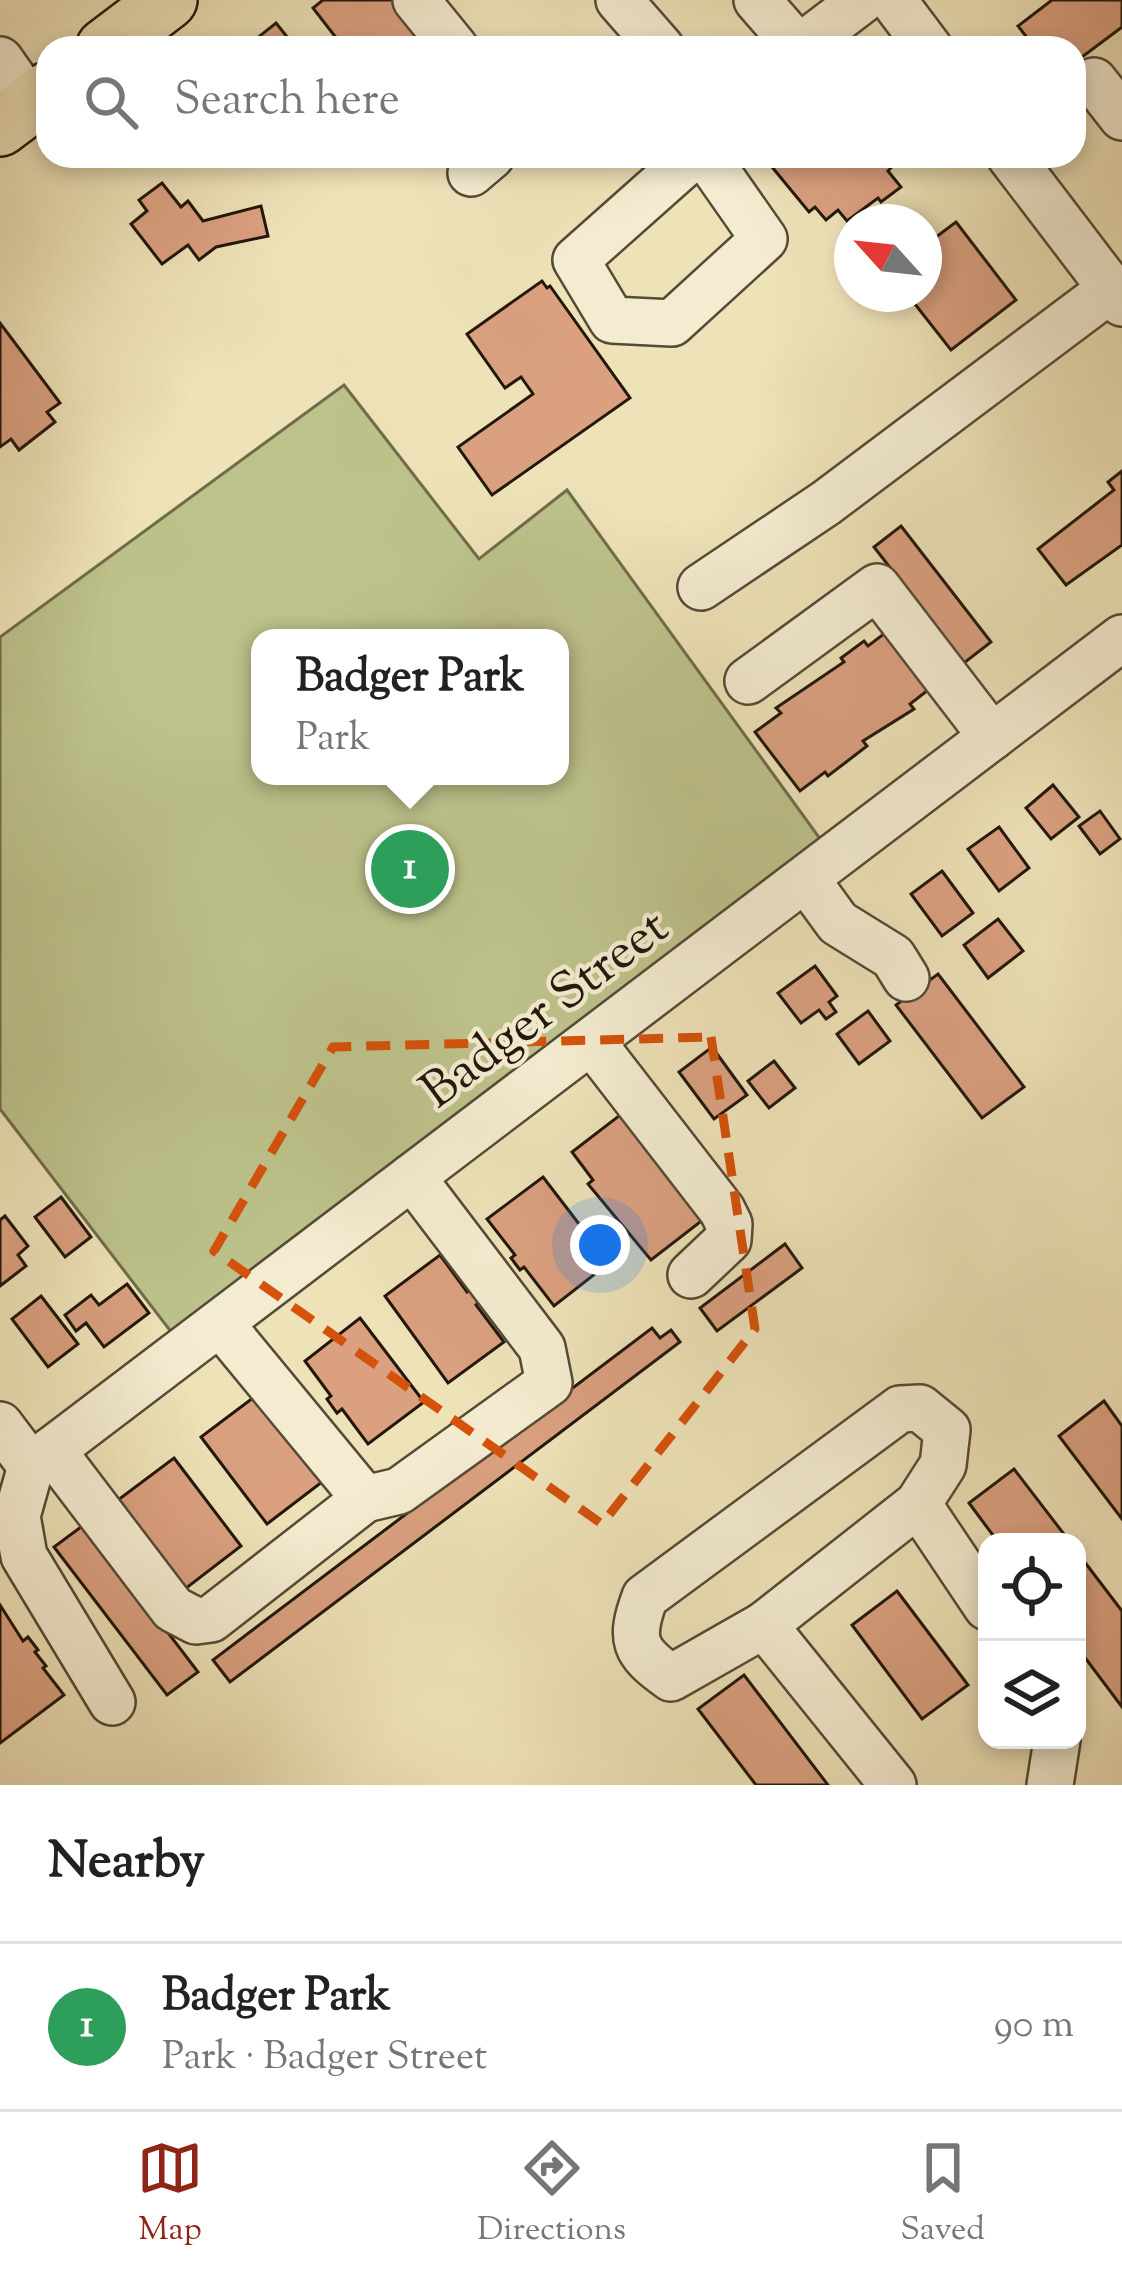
<!DOCTYPE html>
<html lang="en">
<head>
<meta charset="utf-8">
<style>
	body { margin:0; font-family:"Sorts Mill Goudy",serif; background:#f6f6f6; color:#222 }
	.controls { position:absolute; right:36px; bottom:36px; display:grid; overflow:hidden; border-radius:24px; box-shadow:0 6px 18px #0003 }
	.controls button { width:108px; height:108px; display:grid; place-items:center; padding:0; border:0; border-bottom:3px solid #e0e0e0; background:#fff; color:#222; font:60px sans-serif }
	.compass { position:absolute; left:834px; top:204px; width:108px; height:108px; border-radius:50%; background:#fff; box-shadow:0 6px 18px #0003; rotate:297deg }
	.you { position:absolute; left:600px; top:1245px; width:42px; height:42px; margin:-30px; border:9px solid #fff; border-radius:50%; background:#1a73e8; box-shadow:0 0 0 18px #1a73e833 }
	.badge { display:grid; place-items:center; width:78px; height:78px; border-radius:50%; background:#8f2418; color:#fff; font-size:39px; font-weight:700 }
	.pin { position:absolute; translate:-50% -50%; border:6px solid #fff; box-shadow:0 3px 12px #0006 }
	.popup { position:absolute; left:251px; top:629px; width:318px; height:156px; box-sizing:border-box; display:grid; place-content:center; border-radius:24px; background:#fff; filter:drop-shadow(0 3px 9px #0005); font-size:39px; white-space:nowrap; color:#767676 }
	.popup b { font-size:45px; color:#222 }
	.popup::after { content:''; position:absolute; left:50%; top:100%; margin-left:-24px; border:24px solid transparent; border-top-color:#fff }
	.list { margin:0; padding:0; list-style:none }
	h2 { display:flex; justify-content:space-between; align-items:center; height:156px; margin:0; padding:0 48px; font-size:51px }
	h2 small { font-size:39px; font-weight:400; color:#767676 }
	.list li { display:grid; grid-template-columns:78px 1fr auto; gap:36px; align-items:center; box-sizing:border-box; height:168px; padding:0 48px; border-top:3px solid #e0e0e0 }
	.list b { display:block; font-size:45px; white-space:nowrap }
	.list p { margin:0; font-size:39px; white-space:nowrap; color:#767676 }
	.list em { font-size:39px; font-style:normal; color:#767676 }
	.icon { flex:none; width:66px; height:66px; fill:none; stroke:currentColor; stroke-width:2; stroke-linecap:round; stroke-linejoin:round }
	.map { position:relative; flex:none; width:1122px; height:1785px; overflow:hidden }
	.search { position:absolute; background:#fff; box-shadow:0 6px 18px #0003; left:36px; right:36px; top:36px; height:132px; display:flex; align-items:center; gap:30px; box-sizing:border-box; padding:0 42px; border-radius:36px; color:#767676; font-size:45px }
	.sheet { height:324px; background:#fff }
	nav { display:flex; justify-content:space-around; align-items:center; box-sizing:border-box; height:168px; border-top:3px solid #e0e0e0; background:#fff; font-size:33px; color:#767676 }
	nav a { display:grid; justify-items:center; gap:6px }
	nav .on { color:#8f2418 }
	.map>svg:first-child { display:block }
	.green { fill:#bdc28b; stroke:#6f6c4b; stroke-width:3; fill-rule:evenodd }
	.building { fill:#daa080; stroke:#21170b; stroke-width:3 }
	.lines { fill:none; stroke-linecap:round; stroke-linejoin:round }
	.minor-casing { stroke:#544a36; stroke-width:50 }
	.major-casing { stroke:#21170b; stroke-width:62 }
	.minor { stroke:#f4ecd1; stroke-width:45 }
	.major { stroke:#eee2b8; stroke-width:57 }
	.marked { fill:none; stroke:#d4520c; stroke-width:9; stroke-dasharray:24 15; stroke-linejoin:round }
	.labels { text-anchor:middle; stroke-width:9; stroke-linejoin:round; paint-order:stroke }
	.street-label { font-size:51px; fill:#21170b; stroke:#f4ecd1 }
</style>
</head>
<body>
<div class="map">
<svg width="1122" height="1785" viewBox="0 0 1122 1785">
	<rect width="100%" height="100%" fill="#eee2b8"/>
	<filter id="stains"><feTurbulence type="fractalNoise" baseFrequency=".00167" numOctaves="4"/><feColorMatrix values="0 0 0 0 .2 0 0 0 0 .09 0 0 0 0 .02 0 0 0 .5 -.17"/></filter>
	<radialGradient id="worn" r=".72"><stop offset=".6" stop-color="#630" stop-opacity="0"/><stop offset="1" stop-color="#630" stop-opacity=".3"/></radialGradient>
	<path class="green" d="M344,385L479,559L567,490L834,858L185,1350L0,1109V637ZM260,638H560V776H260Z"/>
	<g class="building">
		<polygon points="323,0 403,0 440,48 344,48 313,8"/>
		<polygon points="1052,0 1122,0 1122,27 1074,63 1074,48 1035,48 1018,26"/>
		<polygon points="276,23 296,48 255,48 251,43"/>
		<polygon points="763,156 902,156 888,171 901,187 881,202 878,198 847,221 838,210 826,220 815,207 809,212"/>
		<polygon points="162,183 181,207 188,201 203,221 261,206 268,236 216,247 199,260 188,245 162,264 131,224 147,211 139,200"/>
		<polygon points="956,222 1016,300 951,350 907,294 924,294 924,246"/>
		<polygon points="542,281 547,288 550,286 630,398 492,495 458,447 533,394 521,377 505,388 467,334"/>
		<polygon points="0,323 60,403 47,412 55,422 19,450 11,439 0,447"/>
		<polygon points="1122,471 1122,545 1066,585 1038,549 1114,490 1108,482"/>
		<polygon points="901,526 991,642 964,663 874,547"/>
		<polygon points="893,627 936,684 910,704 914,709 863,741 867,746 828,776 825,772 800,791 755,732 781,713 776,708 844,662 841,658 864,641 868,646"/>
		<polygon points="1053,785 1079,817 1051,839 1026,808"/>
		<polygon points="1100,811 1120,839 1100,854 1079,826"/>
		<polygon points="999,827 1029,868 999,891 968,849"/>
		<polygon points="942,871 973,913 942,936 911,894"/>
		<polygon points="998,919 1023,951 988,978 964,945"/>
		<polygon points="815,966 837,996 829,1002 836,1012 826,1019 819,1010 801,1023 778,993"/>
		<polygon points="938,974 1024,1087 982,1118 896,1005"/>
		<polygon points="868,1011 890,1041 859,1064 837,1034"/>
		<polygon points="712,1047 747,1095 714,1119 679,1072"/>
		<polygon points="774,1061 795,1088 769,1108 748,1081"/>
		<polygon points="624,1112 704,1219 651,1260 588,1184 593,1180 572,1152"/>
		<polygon points="543,1177 609,1263 554,1306 524,1267 520,1270 511,1258 515,1255 487,1219"/>
		<polygon points="61,1197 91,1237 65,1257 35,1217"/>
		<polygon points="5,1216 28,1246 18,1255 26,1266 0,1286 0,1220"/>
		<polygon points="785,1244 802,1268 717,1331 700,1308"/>
		<polygon points="440,1255 467,1292 471,1289 480,1301 476,1305 504,1342 448,1383 385,1296"/>
		<polygon points="127,1284 149,1313 104,1347 86,1323 76,1331 65,1315 91,1295 99,1305"/>
		<polygon points="41,1296 78,1344 48,1367 12,1319"/>
		<polygon points="360,1318 424,1402 368,1444 342,1409 337,1413 327,1399 331,1396 305,1361"/>
		<polygon points="652,1328 660,1338 671,1330 680,1342 230,1682 213,1660"/>
		<polygon points="257,1395 322,1482 267,1524 201,1437"/>
		<polygon points="1104,1401 1122,1426 1122,1519 1059,1436"/>
		<polygon points="174,1458 241,1546 185,1589 118,1500"/>
		<polygon points="1014,1469 1070,1542 998,1542 969,1503"/>
		<polygon points="85,1524 198,1672 167,1695 54,1547"/>
		<polygon points="1077,1552 1122,1611 1122,1707 1077,1647"/>
		<polygon points="897,1591 968,1685 922,1719 852,1625"/>
		<polygon points="0,1605 23,1641 28,1637 38,1650 35,1652 46,1666 43,1668 64,1695 0,1743"/>
		<polygon points="744,1675 828,1785 756,1785 698,1709"/>
	</g>
	<g class="lines">
		<defs>
			<g id="minor">
				<polyline points="416,0 455,48"/>
				<polyline points="619,0 661,48"/>
				<polyline points="757,0 799,48"/>
				<polyline points="893,0 929,48"/>
				<polyline points="799,48 862,0"/>
				<polyline points="0,60 31,104"/>
				<polyline points="1094,81 1122,117"/>
				<polyline points="693,156 576,260 612,320 672,323 764,239 706,156"/>
				<polyline points="1010,156 1122,303"/>
				<polyline points="471,173 491,156"/>
				<polyline points="701,587 826,503 1111,289"/>
				<polyline points="748,681 877,587 992,737"/>
				<polyline points="806,879 838,923 893,957 906,978"/>
				<polyline points="592,1042 722,1210 729,1224 728,1240 691,1275"/>
				<polyline points="220,1323 365,1499 399,1491 549,1383 542,1348 412,1177"/>
				<path d="M920,1408L947,1430L943,1465L918,1504L764,1625L671,1678C634,1652 629,1640 645,1597L900,1409Z"/>
				<polyline points="0,1425 31,1466"/>
				<polyline points="52,1450 173,1609 196,1621 211,1619 365,1499"/>
				<polyline points="31,1466 1122,638"/>
				<polyline points="31,1466 17,1516 24,1556 112,1702"/>
				<polyline points="918,1504 987,1607"/>
				<polyline points="764,1625 893,1785"/>
				<polyline points="1050,1785 1057,1740"/>
			</g>
			<g id="major">
				<polyline points="105,48 168,0"/>
				<polyline points="0,127 48,91"/>
			</g>
		</defs>
		<use href="#minor" class="minor-casing"/>
		<use href="#major" class="major-casing"/>
		<use href="#minor" class="minor"/>
		<use href="#major" class="major"/>
	</g>
	<path class="marked" d="M711,1037L755,1329L602,1524L214,1251L333,1047Z"/>
	<g class="labels">
		<g class="street-label">
			<text transform="translate(543 1007) rotate(-37)" y="18">Badger Street</text>
		</g>
	</g>
	<rect width="100%" height="100%" filter="url(#stains)"/>
	<rect width="100%" height="100%" fill="url(#worn)"/>
</svg>
<div class="controls">
<button><svg class="icon" aria-label="locate" viewBox="0 0 24 24"><circle cx="12" cy="12" r="6"/><path d="M12 2v4M12 18v4M2 12h4M18 12h4"/></svg></button>
<button><svg class="icon" aria-label="layers" viewBox="0 0 24 24"><path d="M12 4l9 5-9 5-9-5zM3 14l9 5 9-5"/></svg></button>
</div>
<svg class="compass" viewBox="-18 -18 36 36"><path d="M0-13l5 13h-10z" fill="#e53935"/><path d="M0 13l5-13h-10z" fill="#767676"/></svg>
<div class="you"></div>
<div class="pin badge" style="left:410px;top:869px;background:#2e9e5b">1</div>
<div class="popup"><b>Badger Park</b>Park</div>
<div class="search"><svg class="icon" aria-label="search" viewBox="0 0 24 24"><circle cx="10" cy="10" r="6"/><path d="M15 15l6 6"/></svg>Search here</div>
</div>
<section class="sheet">
<h2>Nearby<small></small></h2>
<ul class="list">
<li><span class="badge" style="background:#2e9e5b">1</span><div><b>Badger Park</b><p>Park · Badger Street</p></div><em>90 m</em></li>
</ul>
</section>
<nav>
<a class="on"><svg class="icon" aria-label="map" viewBox="0 0 24 24"><path d="M3 6l6-2 6 2 6-2v14l-6 2-6-2-6 2zM9 4v14M15 6v14"/></svg>Map</a>
<a><svg class="icon" aria-label="directions" viewBox="0 0 24 24"><path d="M12 3l9 9-9 9-9-9zM9 14v-3h6M13 9l2 2-2 2"/></svg>Directions</a>
<a><svg class="icon" aria-label="saved" viewBox="0 0 24 24"><path d="M7 4h10v16l-5-4-5 4z"/></svg>Saved</a>
</nav>
</body>
</html>
